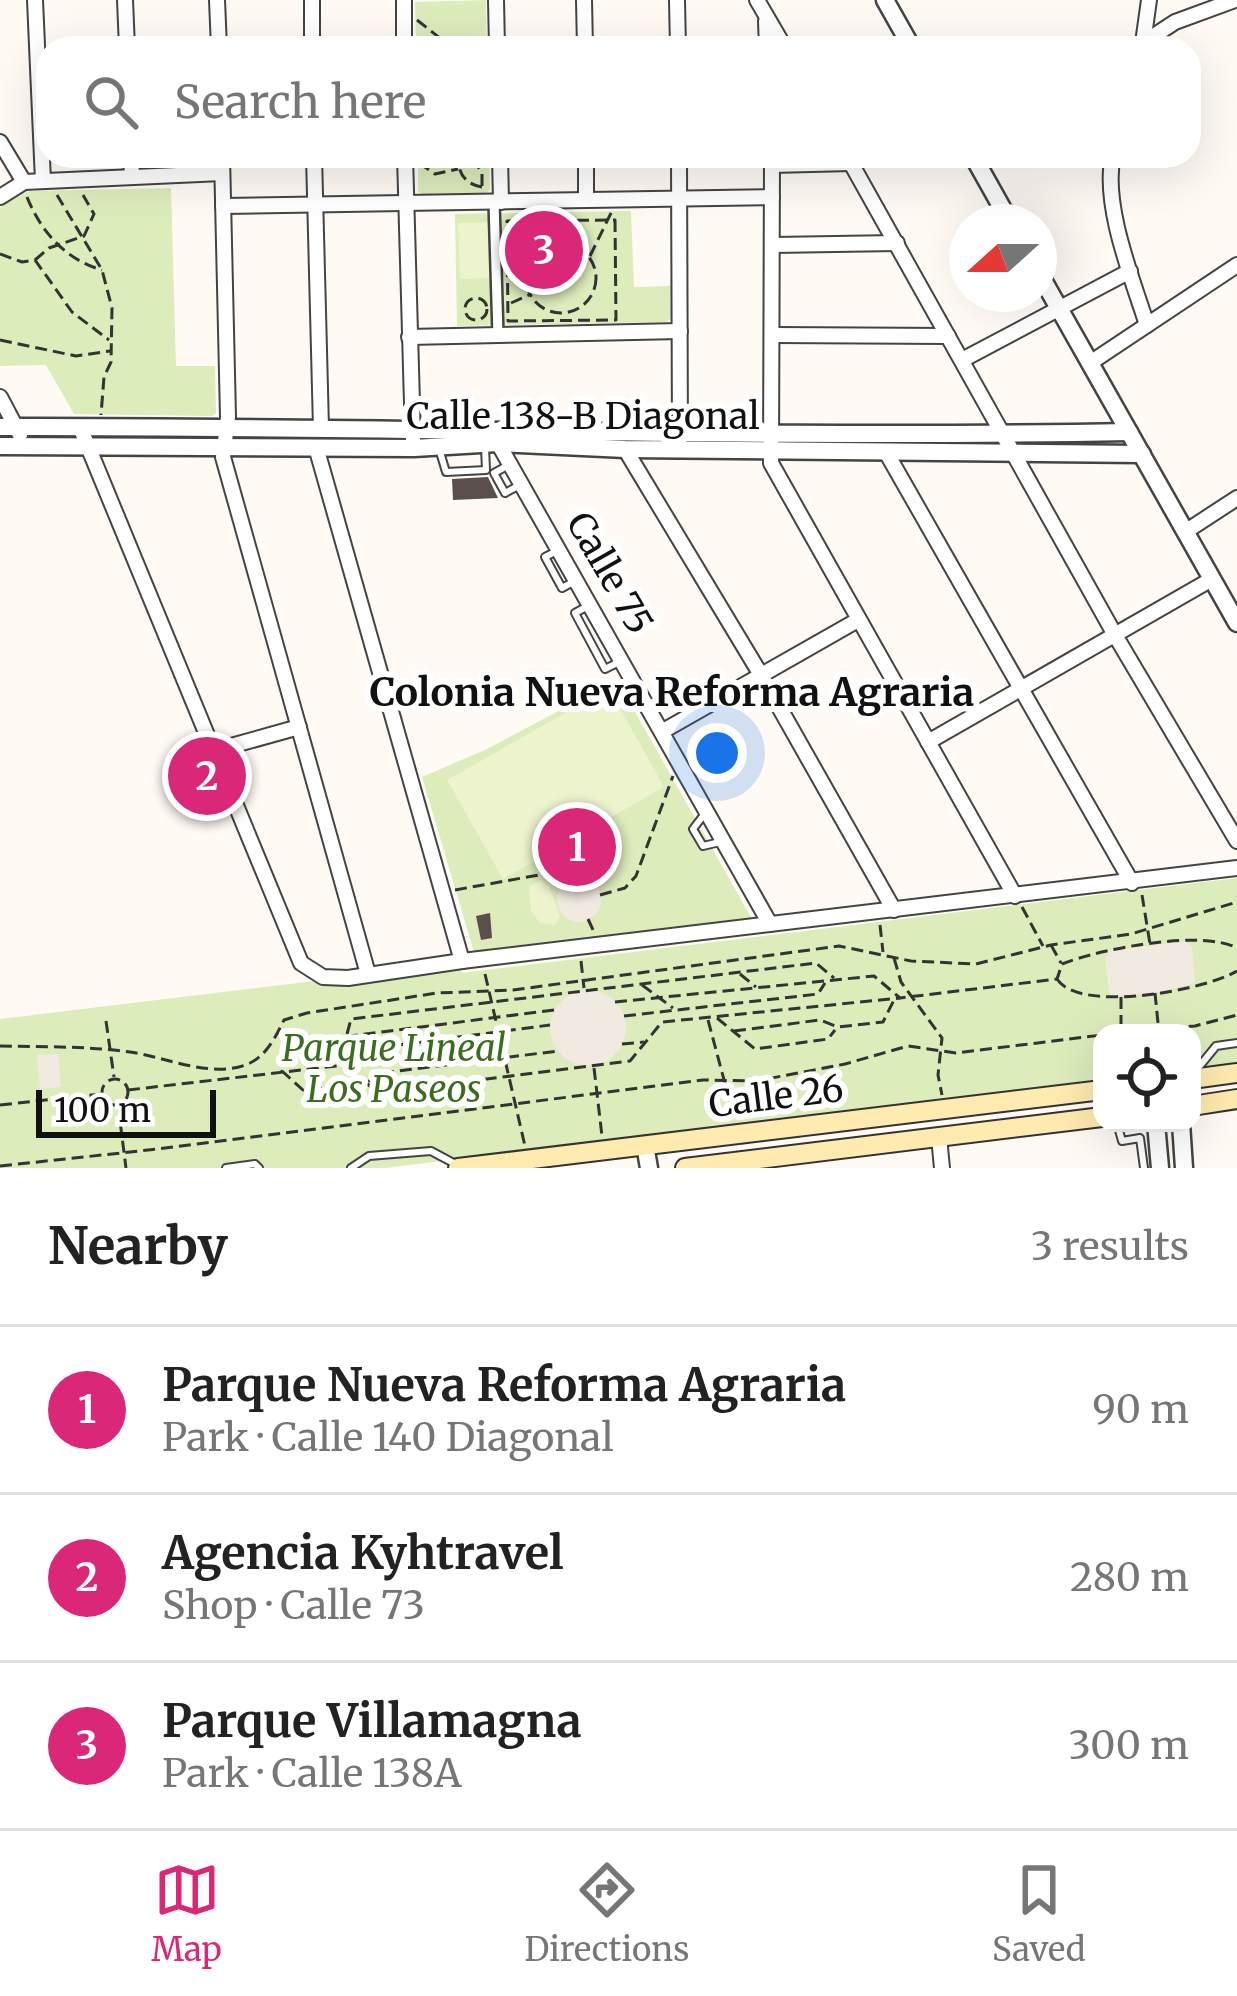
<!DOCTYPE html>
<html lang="en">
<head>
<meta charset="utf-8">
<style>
	body { margin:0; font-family:Merriweather,serif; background:#f2f2f2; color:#222 }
	.controls { position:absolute; right:36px; bottom:36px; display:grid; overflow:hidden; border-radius:24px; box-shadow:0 12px 48px #0002 }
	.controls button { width:108px; height:108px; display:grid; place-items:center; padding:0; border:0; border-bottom:3px solid #e0e0e0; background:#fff; color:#222; font:60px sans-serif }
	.compass { position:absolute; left:949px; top:204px; width:108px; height:108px; border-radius:50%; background:#fff; box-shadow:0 12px 48px #0002; rotate:249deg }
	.scale { position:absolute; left:36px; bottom:30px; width:180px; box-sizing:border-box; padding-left:12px; border:6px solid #111; border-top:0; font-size:33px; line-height:42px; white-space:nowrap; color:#111; -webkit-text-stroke:9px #fff; paint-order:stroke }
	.you { position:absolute; left:717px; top:753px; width:42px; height:42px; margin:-30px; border:9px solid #fff; border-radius:50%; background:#1a73e8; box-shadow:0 0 0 18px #1a73e833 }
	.badge { display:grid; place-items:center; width:78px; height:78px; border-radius:50%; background:#db2777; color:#fff; font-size:39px; font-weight:700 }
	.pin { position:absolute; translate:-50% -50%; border:6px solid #fff; box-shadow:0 3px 12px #0006 }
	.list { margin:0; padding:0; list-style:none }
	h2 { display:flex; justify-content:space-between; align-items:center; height:156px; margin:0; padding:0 48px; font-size:51px }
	h2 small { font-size:39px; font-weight:400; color:#767676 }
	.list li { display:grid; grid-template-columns:78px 1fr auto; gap:36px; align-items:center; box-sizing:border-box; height:168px; padding:0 48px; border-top:3px solid #e0e0e0 }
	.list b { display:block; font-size:45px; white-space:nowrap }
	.list p { margin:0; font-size:39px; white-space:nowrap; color:#767676 }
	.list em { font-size:39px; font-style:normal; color:#767676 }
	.icon { flex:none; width:66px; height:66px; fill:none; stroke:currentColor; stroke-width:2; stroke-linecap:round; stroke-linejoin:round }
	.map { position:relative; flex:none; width:1237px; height:1168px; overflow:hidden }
	.search { position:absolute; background:#fff; box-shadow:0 12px 48px #0002; left:36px; right:36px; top:36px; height:132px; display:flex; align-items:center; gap:30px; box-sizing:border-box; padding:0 42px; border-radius:36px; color:#767676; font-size:45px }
	.sheet { height:660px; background:#fff }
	nav { display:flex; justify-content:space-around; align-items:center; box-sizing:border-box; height:168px; border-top:3px solid #e0e0e0; background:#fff; font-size:33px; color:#767676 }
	nav a { display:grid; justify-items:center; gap:6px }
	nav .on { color:#db2777 }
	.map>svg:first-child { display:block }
	.green { fill:#dcecbb }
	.pitch { fill:#ecf3cd }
	.plaza { fill:#f1eae1 }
	.building { fill:#5a4f4c }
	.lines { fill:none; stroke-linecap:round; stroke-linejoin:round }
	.service-casing { stroke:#444; stroke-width:10 }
	.pedestrian-casing { stroke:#444; stroke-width:14 }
	.minor-casing { stroke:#444; stroke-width:18 }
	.tertiary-casing { stroke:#444; stroke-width:21 }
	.secondary-casing { stroke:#333; stroke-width:22 }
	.path { stroke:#333; stroke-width:3; stroke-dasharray:12 6; stroke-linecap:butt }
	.service { stroke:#fff; stroke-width:6 }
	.pedestrian { stroke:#fff; stroke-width:9 }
	.minor { stroke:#fff; stroke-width:14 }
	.tertiary { stroke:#fff; stroke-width:16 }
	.secondary { stroke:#ffeaaf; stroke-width:18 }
	.labels { text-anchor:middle; stroke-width:12; stroke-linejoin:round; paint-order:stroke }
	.street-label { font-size:36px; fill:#111; stroke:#fff }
	.park-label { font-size:36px; font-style:italic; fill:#3a6d1c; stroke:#fff }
	.neighbourhood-label { font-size:39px; font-weight:bold; fill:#111; stroke:#fff }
</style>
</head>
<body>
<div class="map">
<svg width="1237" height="1168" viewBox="0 0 1237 1168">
	<rect width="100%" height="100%" fill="#fffbf4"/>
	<g class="green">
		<polygon points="486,0 487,48 416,48 415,2"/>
		<polygon points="418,156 489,156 490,190 486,193 422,195 418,191"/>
		<polygon points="171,188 176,366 215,366 216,413 212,416 74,414 46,365 0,366 0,207 29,191"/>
		<polygon points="631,211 634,287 671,286 672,318 666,322 457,326 455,214"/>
		<polygon points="617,680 752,919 474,952 422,777 485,750"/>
		<polygon points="1237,878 1237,1063 1192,1068 1192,1033 1102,1033 1102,1079 385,1168 0,1168 0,1019 456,964 462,973"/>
	</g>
	<g class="pitch">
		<polygon points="491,222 493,278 460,279 458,223"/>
		<polygon points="609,688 664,787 503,879 447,780"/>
		<polygon points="541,880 549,886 560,916 555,925 540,923 531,911 529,886"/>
	</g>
	<g class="plaza">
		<circle cx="579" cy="900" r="22"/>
		<polygon points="1185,941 1192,947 1195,983 1155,993 1110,997 1105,960 1109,951"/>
		<circle cx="588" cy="1028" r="38"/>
		<polygon points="58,1054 61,1087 40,1089 37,1055"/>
	</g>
	<g class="building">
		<polygon points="488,477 498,498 453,500 452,479"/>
		<polygon points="208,766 215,784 196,791 192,779 205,774 203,768"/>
		<polygon points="490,913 492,938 481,940 476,916"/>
	</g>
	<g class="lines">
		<defs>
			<g id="service">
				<polyline points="440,452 446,472 486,470 485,447"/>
				<polyline points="507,466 494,473 505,493 518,486"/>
				<polyline points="559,550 545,557 562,588 573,582"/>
				<polyline points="588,606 575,613 605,669 619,662"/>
				<polyline points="706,812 693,829 703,846 720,842"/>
				<polyline points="1194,1073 1216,1046 1237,1043"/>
				<polyline points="1117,1123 1122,1141 1140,1138 1144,1168"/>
				<polyline points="226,1168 255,1164 259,1168"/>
				<polyline points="351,1168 369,1156 431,1151 459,1166"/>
			</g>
			<polyline id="pedestrian" points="494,202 498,335"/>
			<g id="minor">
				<polyline points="35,0 43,181"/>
				<polyline points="125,0 127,48"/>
				<polyline points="217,0 219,48"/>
				<polyline points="312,0 312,48"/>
				<polyline points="404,0 404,48"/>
				<polyline points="496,0 497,48"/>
				<polyline points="584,0 585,48"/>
				<polyline points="677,0 678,48"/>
				<polyline points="757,0 785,48"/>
				<polyline points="766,21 767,48"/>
				<polyline points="1143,43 1175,22 1235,0"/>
				<polyline points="1143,43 1149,0"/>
				<polyline points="0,142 24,182"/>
				<polyline points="131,156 132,177"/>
				<polyline points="222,156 228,417 223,457 368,974"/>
				<polyline points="314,156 321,428"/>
				<polyline points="405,156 413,439"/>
				<polyline points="500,156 501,202"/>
				<polyline points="586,156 586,200"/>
				<polyline points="679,156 680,439"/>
				<polyline points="772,156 771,463 1015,896"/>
				<polyline points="847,156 1115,635 1237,841"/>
				<path d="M1113,156C1102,204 1132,278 1147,325"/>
				<polyline points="772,165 851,163 865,156"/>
				<polyline points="0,197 24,182 222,173"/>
				<polyline points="223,206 772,197"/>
				<polyline points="773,245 897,243"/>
				<polyline points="773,335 948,336"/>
				<polyline points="409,337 680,331"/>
				<polyline points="962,360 1130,271"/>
				<polyline points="1090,363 1237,265"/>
				<polyline points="0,397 20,435"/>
				<polyline points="80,427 301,963 323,977 348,978 462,961 1237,868"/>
				<polyline points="498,443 770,924"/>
				<polyline points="316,447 462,961"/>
				<polyline points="625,449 761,675 894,910"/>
				<polyline points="886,452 1132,883"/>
				<polyline points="1185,532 1237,498"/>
				<polyline points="663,731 858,620"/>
				<polyline points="928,742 1212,579"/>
				<polyline points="186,763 213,751 299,727"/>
				<polyline points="939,1137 942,1168"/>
			</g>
			<g id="tertiary">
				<polyline points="885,0 912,48"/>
				<polyline points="973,156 1010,222"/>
				<polyline points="1039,273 1237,623"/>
				<path d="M0,427C376,426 753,439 1129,432"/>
				<polyline points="0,446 414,448 498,443 625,449 1142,454"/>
				<polyline points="1156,1123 1160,1168"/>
				<polyline points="1181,1123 1184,1168"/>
				<polyline points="645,1145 649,1168"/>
			</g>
			<g id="secondary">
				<polyline points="1192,1079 1237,1073"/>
				<polyline points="1192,1106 1237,1099"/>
				<polyline points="458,1168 1102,1090"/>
				<polyline points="685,1168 1102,1117"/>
			</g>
		</defs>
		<use href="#service" class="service-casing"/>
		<use href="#pedestrian" class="pedestrian-casing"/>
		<use href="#minor" class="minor-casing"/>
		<use href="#tertiary" class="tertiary-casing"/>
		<use href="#secondary" class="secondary-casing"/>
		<g class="path">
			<polyline points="417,20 441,39 445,48"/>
			<polyline points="419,163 435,174 458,169"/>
			<path d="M482,186V173L473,159H459C457,175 469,186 483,187"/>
			<polyline points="57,195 102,270 112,308 111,362 104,377 101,415"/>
			<path d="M27,197C41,232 66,260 102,270"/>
			<polyline points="524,214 538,250"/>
			<polygon points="615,220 616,320 508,321 507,221"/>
			<circle cx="561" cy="278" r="35"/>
			<polyline points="508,245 531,258"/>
			<polyline points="0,254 22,262 35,260 72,312 109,340"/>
			<polyline points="590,256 612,211"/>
			<polyline points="35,260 49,248 84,236 94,214 83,195"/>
			<circle cx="476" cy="309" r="11"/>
			<polyline points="511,303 529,295"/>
			<polyline points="0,340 76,356 110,351"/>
			<polyline points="455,890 550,873 583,878"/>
			<polyline points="600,895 625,888 636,876 673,776"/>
			<polyline points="1142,895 1150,944"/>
			<polyline points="1022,907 1043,946"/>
			<polyline points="588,919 594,932"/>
			<polyline points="880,925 883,952"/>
			<polyline points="1051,945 1061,963"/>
			<polyline points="894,958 901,982 942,1038 938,1075 942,1095"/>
			<polyline points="581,961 584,988"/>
			<polyline points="485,974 525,1146"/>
			<polyline points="740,974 756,987"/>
			<path d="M1057,979C1079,1014 1206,990 1237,971"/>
			<polyline points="642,985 673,1008"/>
			<polyline points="1155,993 1159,1033"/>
			<polyline points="1121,997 1121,1030"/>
			<path d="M615,1002L874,976L900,998L1057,979L1062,964C1100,949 1201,929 1237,948"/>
			<polyline points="554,1010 303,1042 282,1071 303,1090 368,1084 376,1093 630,1061 662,1022 900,998"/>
			<polyline points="624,1016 818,994 825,983"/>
			<polyline points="717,1018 755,1049 828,1039 835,1030"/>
			<polyline points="708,1020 735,1121"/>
			<polyline points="106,1021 114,1077"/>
			<polyline points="734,1031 820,1020 838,1027 883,1022 894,1000"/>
			<polyline points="1117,1033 1195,1026 1237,1015"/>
			<polyline points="347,1034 351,1019 816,963 834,978"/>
			<polyline points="348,1038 360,1050 550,1025"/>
			<polyline points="622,1044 644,1042"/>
			<path d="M0,1046C43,1047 88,1046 130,1052C166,1057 214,1080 250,1063C267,1055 276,1036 284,1020L307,1013L437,993L513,990L839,946L911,961L976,964L1051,945L1131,934L1237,902"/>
			<polyline points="594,1068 602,1136"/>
			<circle cx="115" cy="1092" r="13"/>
			<polyline points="369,1082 373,1074 558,1051"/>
			<polyline points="128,1090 414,1057 428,1053 437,1040"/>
			<polyline points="0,1105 101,1094"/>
			<polyline points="118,1105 126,1168"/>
			<polyline points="0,1166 158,1149 703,1080 756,1081 845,1064 908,1046 956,1053 1102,1035"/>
		</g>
		<use href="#service" class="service"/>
		<use href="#pedestrian" class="pedestrian"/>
		<use href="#minor" class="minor"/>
		<use href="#tertiary" class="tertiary"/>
		<use href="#secondary" class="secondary"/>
	</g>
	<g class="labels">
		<g class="street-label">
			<text x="583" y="429">Calle 138-B Diagonal</text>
			<text transform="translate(610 573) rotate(60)" y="13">Calle 75</text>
			<text transform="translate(776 1096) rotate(-7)" y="13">Calle 26</text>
		</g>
		<g class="park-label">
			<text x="394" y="1061">Parque Lineal<tspan x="394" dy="41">Los Paseos</tspan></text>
		</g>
		<g class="neighbourhood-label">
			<text x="672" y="706">Colonia Nueva Reforma Agraria</text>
		</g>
	</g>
</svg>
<div class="controls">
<button><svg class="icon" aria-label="locate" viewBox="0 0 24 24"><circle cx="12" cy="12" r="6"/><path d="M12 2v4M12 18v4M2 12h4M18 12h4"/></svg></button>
</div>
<svg class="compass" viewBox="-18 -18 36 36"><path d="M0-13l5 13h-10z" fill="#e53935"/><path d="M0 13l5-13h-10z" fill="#767676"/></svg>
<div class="scale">100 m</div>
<div class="you"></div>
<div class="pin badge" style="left:577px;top:847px">1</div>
<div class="pin badge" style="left:207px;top:776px">2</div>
<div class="pin badge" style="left:544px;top:250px">3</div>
<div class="search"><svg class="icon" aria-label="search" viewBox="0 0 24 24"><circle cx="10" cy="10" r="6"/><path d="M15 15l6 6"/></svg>Search here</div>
</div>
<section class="sheet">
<h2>Nearby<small>3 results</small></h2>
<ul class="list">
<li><span class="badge">1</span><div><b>Parque Nueva Reforma Agraria</b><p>Park · Calle 140 Diagonal</p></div><em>90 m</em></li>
<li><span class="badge">2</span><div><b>Agencia Kyhtravel</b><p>Shop · Calle 73</p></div><em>280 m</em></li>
<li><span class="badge">3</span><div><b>Parque Villamagna</b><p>Park · Calle 138A</p></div><em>300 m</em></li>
</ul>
</section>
<nav>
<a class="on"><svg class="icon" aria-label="map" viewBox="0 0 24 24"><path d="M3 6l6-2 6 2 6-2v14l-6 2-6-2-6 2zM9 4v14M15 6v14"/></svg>Map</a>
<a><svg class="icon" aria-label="directions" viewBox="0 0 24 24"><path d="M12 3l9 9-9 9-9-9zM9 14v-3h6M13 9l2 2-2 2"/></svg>Directions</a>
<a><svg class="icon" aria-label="saved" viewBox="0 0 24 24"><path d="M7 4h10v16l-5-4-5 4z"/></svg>Saved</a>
</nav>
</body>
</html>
